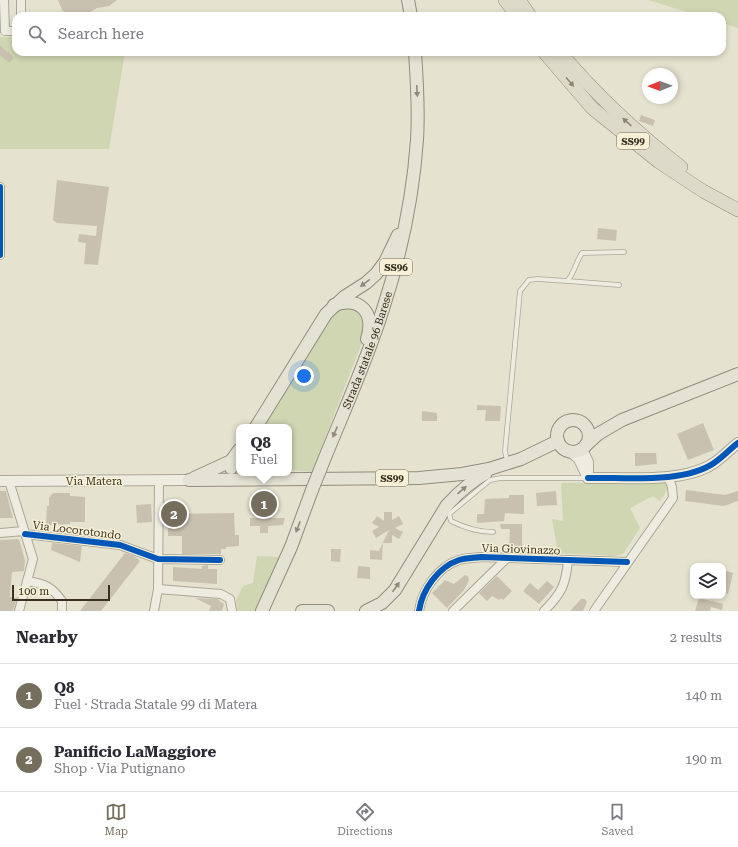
<!DOCTYPE html>
<html lang="en">
<head>
<meta charset="utf-8">
<style>
	body { margin:0; font-family:"Roboto Serif",serif; background:#f7f7f7; color:#2b2b33 }
	.controls { position:absolute; right:12px; bottom:12px; display:grid; overflow:hidden; border-radius:8px; box-shadow:0 2px 6px #0003 }
	.controls button { width:36px; height:36px; display:grid; place-items:center; padding:0; border:0; border-bottom:1px solid #e1e1e2; background:#fff; color:#2b2b33; font:20px sans-serif }
	.compass { position:absolute; left:642px; top:68px; width:36px; height:36px; border-radius:50%; background:#fff; box-shadow:0 2px 6px #0003; rotate:269deg }
	.scale { position:absolute; left:12px; bottom:10px; width:98px; box-sizing:border-box; padding-left:4px; border:2px solid #3a3020; border-top:0; font-size:11px; line-height:14px; white-space:nowrap; color:#3a3020; -webkit-text-stroke:3px #f6f1d6; paint-order:stroke }
	.you { position:absolute; left:304px; top:376px; width:14px; height:14px; margin:-10px; border:3px solid #fff; border-radius:50%; background:#1a73e8; box-shadow:0 0 0 6px #1a73e833 }
	.badge { display:grid; place-items:center; width:26px; height:26px; border-radius:50%; background:#766e5d; color:#fff; font-size:13px; font-weight:700 }
	.pin { position:absolute; translate:-50% -50%; border:2px solid #fff; box-shadow:0 1px 4px #0006 }
	.popup { position:absolute; left:236px; top:424px; width:56px; height:52px; box-sizing:border-box; display:grid; place-content:center; border-radius:8px; background:#fff; filter:drop-shadow(0 1px 3px #0005); font-size:13px; white-space:nowrap; color:#7c7c81 }
	.popup b { font-size:15px; color:#2b2b33 }
	.popup::after { content:''; position:absolute; left:50%; top:100%; margin-left:-8px; border:8px solid transparent; border-top-color:#fff }
	.list { margin:0; padding:0; list-style:none }
	h2 { display:flex; justify-content:space-between; align-items:center; height:52px; margin:0; padding:0 16px; font-size:17px }
	h2 small { font-size:13px; font-weight:400; color:#7c7c81 }
	.list li { display:grid; grid-template-columns:26px 1fr auto; gap:12px; align-items:center; box-sizing:border-box; height:64px; padding:0 16px; border-top:1px solid #e1e1e2 }
	.list b { display:block; font-size:15px; white-space:nowrap }
	.list p { margin:0; font-size:13px; white-space:nowrap; color:#7c7c81 }
	.list em { font-size:13px; font-style:normal; color:#7c7c81 }
	.icon { flex:none; width:22px; height:22px; fill:none; stroke:currentColor; stroke-width:2; stroke-linecap:round; stroke-linejoin:round }
	.map { position:relative; flex:none; width:738px; height:611px; overflow:hidden }
	.search { position:absolute; background:#fff; box-shadow:0 2px 6px #0003; left:12px; right:12px; top:12px; height:44px; display:flex; align-items:center; gap:10px; box-sizing:border-box; padding:0 14px; border-radius:12px; color:#7c7c81; font-size:15px }
	.sheet { height:180px; background:#fff }
	nav { display:flex; justify-content:space-around; align-items:center; box-sizing:border-box; height:56px; border-top:1px solid #e1e1e2; background:#fff; font-size:11px; color:#7c7c81 }
	nav a { display:grid; justify-items:center; gap:2px }
	nav .on { color:#766e5d }
	.map>svg:first-child { display:block }
	.green { fill:#d0d6b2 }
	.building { fill:#c9c1b0 }
	.lines { fill:none; stroke-linecap:round; stroke-linejoin:round }
	.service-casing { stroke:#aba798; stroke-width:5.5 }
	.minor-casing { stroke:#aba798; stroke-width:10 }
	.tertiary-casing { stroke:#aba798; stroke-width:12 }
	.primary-casing { stroke:#908c7f; stroke-width:14 }
	.trunk-casing { stroke:#908c7f; stroke-width:14 }
	.service { stroke:#eeebe1; stroke-width:4 }
	.minor { stroke:#eeebe1; stroke-width:8 }
	.tertiary { stroke:#eeebe1; stroke-width:10 }
	.primary { stroke:#e4e2d2; stroke-width:12 }
	.trunk { stroke:#dedac9; stroke-width:13 }
	.primary-bridge-casing { stroke:#908c7f; stroke-width:14; stroke-linecap:butt }
	.primary-bridge { stroke:#e4e2d2; stroke-width:12 }
	.cycleway-casing { stroke:#f6f1d6; stroke-width:8 }
	.cycleway { stroke:#0057b8; stroke-width:6 }
	.oneway { fill:#8c8574 }
	.oneway2 { fill:#8f8979 }
	.labels { text-anchor:middle; stroke-width:3; stroke-linejoin:round; paint-order:stroke }
	.shield { fill:#f6f1d6; stroke:#726a57; stroke-width:1 }
	.shield-label { font-size:10px; font-weight:bold; fill:#3a3020 }
	.street-label { font-size:11px; fill:#3a3020; stroke:#f6f1d6 }
</style>
</head>
<body>
<div class="map">
<svg width="738" height="611" viewBox="0 0 738 611">
	<rect width="100%" height="100%" fill="#e5e2cf"/>
	<g class="green">
		<polygon points="648,0 738,0 738,28 722,23 722,16 700,16"/>
		<polygon points="0,37 16,37 16,52 125,52 109,149 0,149"/>
		<polygon points="338,306 354,308 365,319 366,332 312,472 289,470 289,427 262,427 331,311"/>
		<polygon points="663,481 666,484 667,490 660,501 653,496 630,508 640,528 623,554 614,556 558,553 552,519 563,521 561,483"/>
		<polygon points="257,556 279,557 258,611 237,611 236,600 243,586 253,583"/>
	</g>
	<g class="building">
		<polygon points="58,0 117,0 109,6 97,8 84,16 68,15 62,10"/>
		<polygon points="0,45 14,58 9,63 0,55"/>
		<polygon points="641,115 655,120 653,126 639,121"/>
		<polygon points="57,180 109,187 98,265 84,264 86,243 78,242 79,234 96,236 97,226 57,223 53,220"/>
		<polygon points="598,228 617,230 616,241 597,239"/>
		<polygon points="477,405 501,406 500,421 485,421 486,410 477,410"/>
		<polygon points="422,411 437,413 437,421 422,421"/>
		<polygon points="703,423 714,450 688,460 677,434"/>
		<polygon points="635,453 656,453 657,464 635,466"/>
		<polygon points="259,489 268,489 267,518 285,518 283,525 268,526 268,533 260,533 260,526 250,526 250,518 259,518"/>
		<polygon points="686,490 725,495 738,491 738,501 724,506 685,501"/>
		<polygon points="0,491 6,491 13,518 0,518"/>
		<polygon points="556,491 557,505 537,506 536,493"/>
		<polygon points="53,493 70,493 70,496 85,497 85,522 70,522 70,524 46,525 47,506 49,506 49,498"/>
		<polygon points="509,495 524,495 524,514 505,513 504,521 477,523 477,514 484,514 485,499 509,498"/>
		<polygon points="151,504 152,522 137,523 136,505"/>
		<polygon points="384,512 392,512 392,520 399,516 403,524 395,528 403,532 399,539 392,535 392,543 383,543 382,560 370,559 370,550 379,551 389,530 376,538 372,531 379,527 372,523 377,516 384,521"/>
		<polygon points="234,513 235,535 239,535 239,546 226,547 226,549 221,549 221,554 182,554 182,536 168,536 168,514"/>
		<polygon points="500,524 522,524 522,549 509,549 510,529 501,529"/>
		<polygon points="19,539 25,561 24,571 12,572 10,597 17,598 13,611 0,611 0,540"/>
		<polygon points="52,543 82,546 80,562 51,550"/>
		<polygon points="331,549 341,549 340,562 331,561"/>
		<polygon points="125,553 134,556 140,561 101,611 80,611"/>
		<polygon points="208,565 208,569 217,569 217,584 173,581 173,567 202,569 202,566"/>
		<polygon points="358,566 370,567 370,579 357,578"/>
		<polygon points="723,570 733,573 728,594 723,593"/>
		<polygon points="465,575 468,576 469,580 464,590 447,608 432,593 445,580 454,584"/>
		<polygon points="497,576 512,591 503,600 501,598 499,600 492,596 487,601 479,593"/>
		<polygon points="547,581 554,587 539,604 523,591 530,583 538,590"/>
		<polygon points="195,598 217,599 224,604 222,611 209,611 211,606"/>
		<polygon points="699,598 723,604 722,610 711,607 710,611 695,611"/>
		<polygon points="581,599 585,599 587,602 583,611 570,611"/>
	</g>
	<g class="lines">
		<defs>
			<g id="service">
				<polyline points="568,281 619,285"/>
				<path d="M507,461L505,451L520,291L529,280L537,279L567,281C574,275 576,261 582,253L624,252"/>
				<path d="M493,532C477,532 465,528 451,521L449,514L490,480L501,478H587"/>
			</g>
			<g id="minor">
				<polyline points="4,0 5,31 16,31"/>
				<polyline points="21,16 21,0"/>
				<polyline points="0,187 0,255"/>
				<polyline points="9,481 33,559 19,611"/>
				<polyline points="0,533 24,531"/>
				<polyline points="25,534 120,545 158,559 220,560"/>
				<path d="M27,581C45,584 51,586 62,601V611"/>
				<polyline points="158,589 221,594 230,599 232,611"/>
				<polyline points="154,611 158,589 159,480"/>
				<path d="M419,611C422,590 438,567 459,560C465,558 474,558 481,557L627,562"/>
				<polyline points="453,611 506,559"/>
				<path d="M544,611C561,594 566,585 568,560"/>
				<polyline points="594,611 673,498 672,487 668,476"/>
			</g>
			<g id="tertiary">
				<polyline points="582,450 588,462 588,472"/>
				<polyline points="571,452 579,459 588,478"/>
				<path d="M588,478C625,477 683,484 714,463C723,457 730,449 738,443"/>
				<polyline points="0,481 189,480"/>
			</g>
			<g id="primary">
				<polyline points="408,0 411,16"/>
				<path d="M334,305C361,296 375,313 367,339"/>
				<circle cx="573" cy="436" r="16"/>
				<polyline points="256,427 326,314 344,297 366,283 376,274 385,262 398,235"/>
				<polyline points="586,445 598,434 622,420 738,374"/>
				<polyline points="231,468 231,461 239,450"/>
				<path id="s1" d="M320,470C341,417 366,364 383,309C401,254 413,197 417,140C419,111 417,81 415,52"/>
				<polyline points="194,478 231,461"/>
				<polyline points="189,480 419,478 462,474 489,469 521,459 558,441"/>
				<polyline points="262,611 291,547 312,490"/>
				<polyline points="302,611 328,611"/>
				<path d="M366,611L382,603L395,590L447,505C459,492 470,482 486,473"/>
			</g>
			<g id="trunk">
				<polyline points="505,0 517,16"/>
				<polyline points="519,0 530,16"/>
				<polyline points="544,52 592,108 659,162 703,191 738,210"/>
				<path d="M560,52C596,95 637,133 681,167"/>
			</g>
		</defs>
		<use href="#service" class="service-casing"/>
		<use href="#minor" class="minor-casing"/>
		<use href="#tertiary" class="tertiary-casing"/>
		<use href="#primary" class="primary-casing"/>
		<use href="#trunk" class="trunk-casing"/>
		<use href="#service" class="service"/>
		<use href="#minor" class="minor"/>
		<use href="#tertiary" class="tertiary"/>
		<use href="#primary" class="primary"/>
		<use href="#trunk" class="trunk"/>
		<defs>
			<polyline id="primary-bridge" points="312,490 320,470"/>
		</defs>
		<use href="#primary-bridge" class="primary-bridge-casing"/>
		<use href="#primary-bridge" class="primary-bridge"/>
		<defs>
			<g id="cycleway">
				<polyline points="0,187 0,255"/>
				<path d="M588,478C625,477 683,484 714,463C723,457 730,449 738,443"/>
				<polyline points="25,534 120,545 158,559 220,560"/>
				<path d="M419,611C422,590 438,567 459,560C465,558 474,558 481,557L627,562"/>
			</g>
		</defs>
		<use href="#cycleway" class="cycleway-casing"/>
		<use href="#cycleway" class="cycleway"/>
	</g>
	<defs><path id="oneway-solid" d="M-6-.8H1V-3.2L6.5 0L1 3.2V.8H-6Z"/></defs>
	<g class="oneway">
		<use href="#oneway-solid" transform="translate(570 82) rotate(49)"/>
		<use href="#oneway-solid" transform="translate(627 122) rotate(-138)"/>
	</g>
	<g class="oneway2">
		<use href="#oneway-solid" transform="translate(417 91) rotate(87)"/>
		<use href="#oneway-solid" transform="translate(365 283) rotate(143)"/>
		<use href="#oneway-solid" transform="translate(335 432) rotate(113)"/>
		<use href="#oneway-solid" transform="translate(462 490) rotate(-40)"/>
		<use href="#oneway-solid" transform="translate(298 527) rotate(111)"/>
		<use href="#oneway-solid" transform="translate(396 587) rotate(-55)"/>
	</g>
	<g class="labels">
		<g class="shield">
			<rect x="617" y="133" width="32" height="16" rx="3"/>
			<rect x="380" y="259" width="32" height="16" rx="3"/>
			<rect x="376" y="470" width="32" height="16" rx="3"/>
		</g>
		<g class="shield-label">
			<text x="633" y="145">SS99</text>
			<text x="396" y="271">SS96</text>
			<text x="392" y="482">SS99</text>
		</g>
		<g class="street-label">
			<text dy="4" stroke="none"><textPath href="#s1" startOffset="129">Strada statale 96 Barese</textPath></text>
			<text x="94" y="485">Via Matera</text>
			<text transform="translate(77 530) rotate(7)" y="4">Via Locorotondo</text>
			<text transform="translate(521 549) rotate(2)" y="4">Via Giovinazzo</text>
		</g>
	</g>
</svg>
<div class="controls">
<button><svg class="icon" aria-label="layers" viewBox="0 0 24 24"><path d="M12 4l9 5-9 5-9-5zM3 14l9 5 9-5"/></svg></button>
</div>
<svg class="compass" viewBox="-18 -18 36 36"><path d="M0-13l5 13h-10z" fill="#e53935"/><path d="M0 13l5-13h-10z" fill="#7c7c81"/></svg>
<div class="scale">100 m</div>
<div class="you"></div>
<div class="pin badge" style="left:264px;top:504px">1</div>
<div class="popup"><b>Q8</b>Fuel</div>
<div class="pin badge" style="left:174px;top:514px">2</div>
<div class="search"><svg class="icon" aria-label="search" viewBox="0 0 24 24"><circle cx="10" cy="10" r="6"/><path d="M15 15l6 6"/></svg>Search here</div>
</div>
<section class="sheet">
<h2>Nearby<small>2 results</small></h2>
<ul class="list">
<li><span class="badge">1</span><div><b>Q8</b><p>Fuel · Strada Statale 99 di Matera</p></div><em>140 m</em></li>
<li><span class="badge">2</span><div><b>Panificio LaMaggiore</b><p>Shop · Via Putignano</p></div><em>190 m</em></li>
</ul>
</section>
<nav>
<a class="on"><svg class="icon" aria-label="map" viewBox="0 0 24 24"><path d="M3 6l6-2 6 2 6-2v14l-6 2-6-2-6 2zM9 4v14M15 6v14"/></svg>Map</a>
<a><svg class="icon" aria-label="directions" viewBox="0 0 24 24"><path d="M12 3l9 9-9 9-9-9zM9 14v-3h6M13 9l2 2-2 2"/></svg>Directions</a>
<a><svg class="icon" aria-label="saved" viewBox="0 0 24 24"><path d="M7 4h10v16l-5-4-5 4z"/></svg>Saved</a>
</nav>
</body>
</html>
